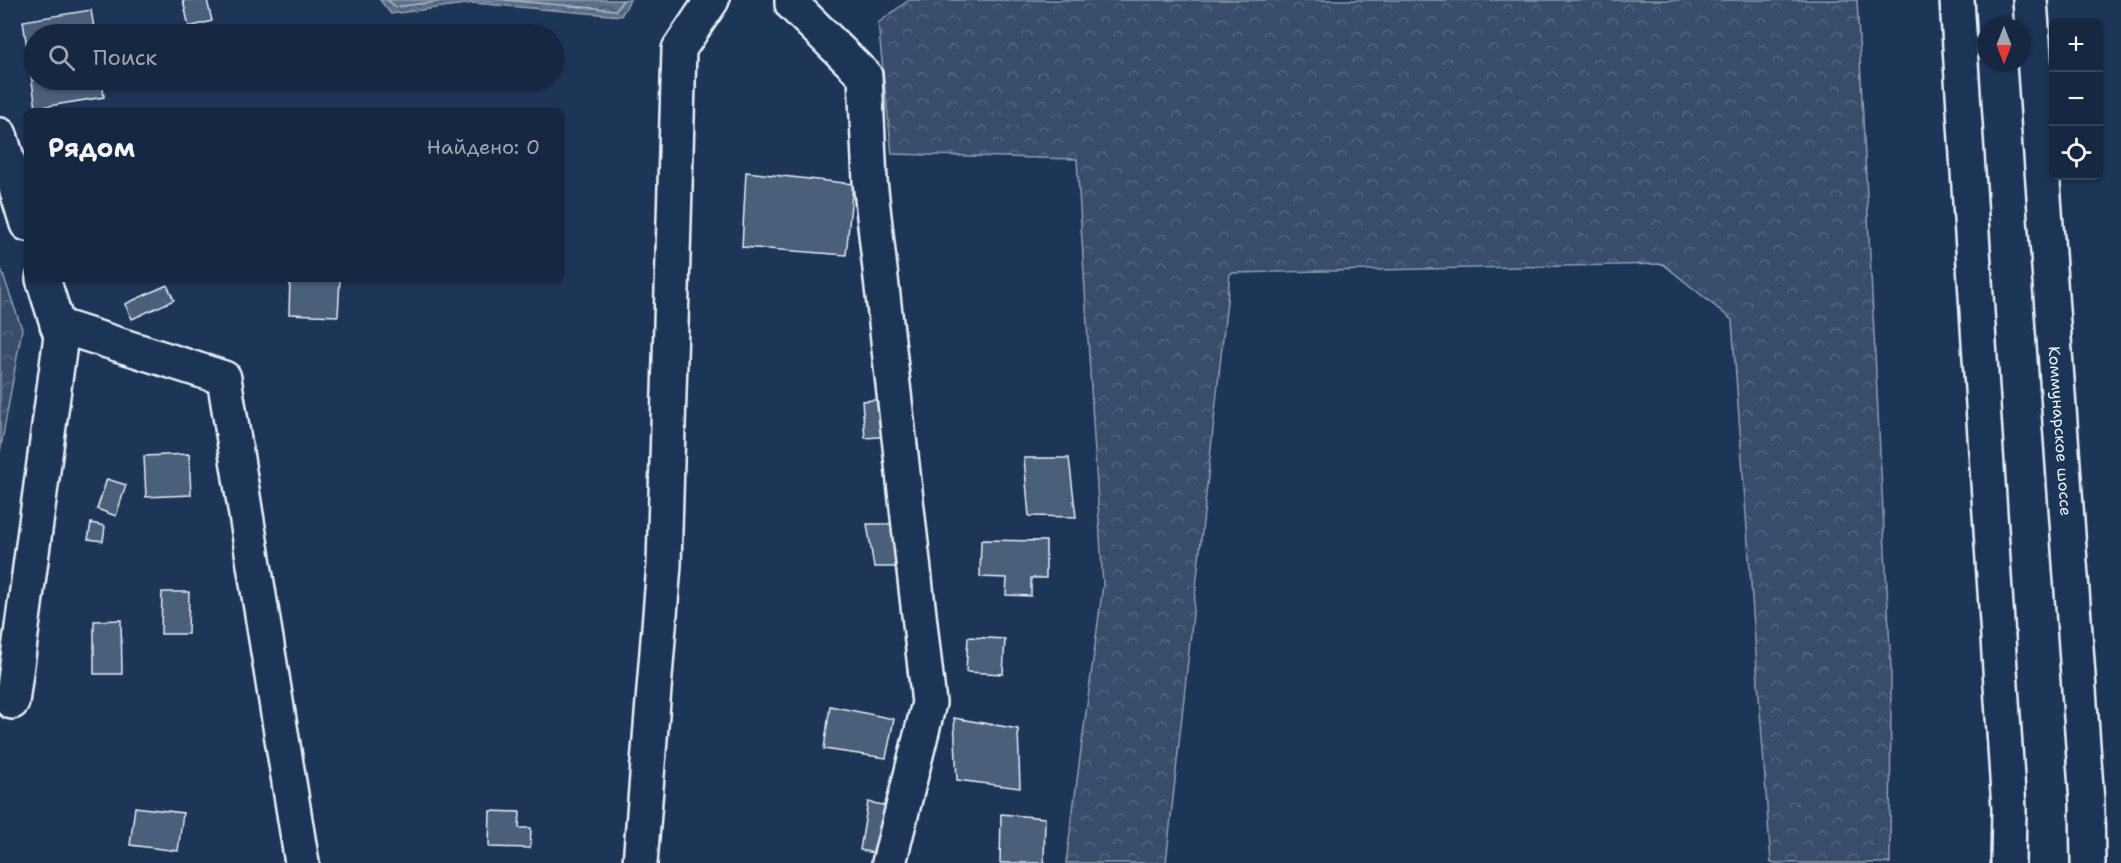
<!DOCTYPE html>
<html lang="ru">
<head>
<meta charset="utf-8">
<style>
	body { margin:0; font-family:"Shantell Sans",sans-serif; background:#23344c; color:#f1f3f6 }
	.controls { position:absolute; right:18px; top:18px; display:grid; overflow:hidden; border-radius:9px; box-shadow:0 2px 4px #0004 }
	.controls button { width:54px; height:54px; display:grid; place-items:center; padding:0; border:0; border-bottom:2px solid #35445a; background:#162841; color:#f1f3f6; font:30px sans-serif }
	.compass { position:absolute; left:1977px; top:18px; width:54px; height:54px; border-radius:50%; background:#162841; box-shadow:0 2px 4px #0004; rotate:180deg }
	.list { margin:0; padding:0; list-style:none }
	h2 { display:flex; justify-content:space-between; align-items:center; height:78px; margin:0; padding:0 24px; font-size:26px }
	h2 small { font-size:20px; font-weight:400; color:#9ea6b1 }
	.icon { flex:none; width:33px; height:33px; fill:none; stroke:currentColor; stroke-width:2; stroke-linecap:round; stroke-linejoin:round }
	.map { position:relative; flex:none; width:2121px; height:863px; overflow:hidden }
	.search { position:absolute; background:#162841; box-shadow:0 2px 4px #0004; left:24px; top:24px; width:540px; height:66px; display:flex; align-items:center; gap:15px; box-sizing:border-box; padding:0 21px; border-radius:33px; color:#9ea6b1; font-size:22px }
	.panel { position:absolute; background:#162841; box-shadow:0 2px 4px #0004; left:24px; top:108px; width:540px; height:174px; border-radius:9px }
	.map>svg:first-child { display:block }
	.forest { fill:url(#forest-crowns); stroke:#909fb2; stroke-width:1.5 }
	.water { fill:url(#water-waves); stroke:#95a4b5; stroke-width:1.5 }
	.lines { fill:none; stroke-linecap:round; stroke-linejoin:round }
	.shore { stroke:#b0bdcc; stroke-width:1.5 }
	.building { fill:#495e7a; stroke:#e8f1f8; stroke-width:1.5 }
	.minor-casing { stroke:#e8f1f8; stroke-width:38 }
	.major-casing { stroke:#e8f1f8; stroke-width:38 }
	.minor { stroke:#1d3557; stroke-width:33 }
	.major { stroke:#1d3557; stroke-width:33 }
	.labels { text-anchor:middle; stroke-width:5; stroke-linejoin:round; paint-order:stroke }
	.street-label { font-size:16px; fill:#e8f1f8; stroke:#1d3557 }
</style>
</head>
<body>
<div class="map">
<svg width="2121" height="863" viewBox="0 0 2121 863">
	<defs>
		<pattern id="forest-crowns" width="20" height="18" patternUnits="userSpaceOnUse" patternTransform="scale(1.5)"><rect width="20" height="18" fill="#374d6c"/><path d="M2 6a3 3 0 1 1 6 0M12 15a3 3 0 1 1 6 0" fill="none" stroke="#546782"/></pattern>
		<pattern id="water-waves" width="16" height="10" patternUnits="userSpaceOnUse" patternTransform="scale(1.5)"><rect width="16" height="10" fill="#5d7089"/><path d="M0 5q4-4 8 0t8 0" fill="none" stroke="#505a66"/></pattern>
	</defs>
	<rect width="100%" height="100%" fill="#1d3557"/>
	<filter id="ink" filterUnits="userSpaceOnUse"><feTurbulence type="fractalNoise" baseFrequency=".0167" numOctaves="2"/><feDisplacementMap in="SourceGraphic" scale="12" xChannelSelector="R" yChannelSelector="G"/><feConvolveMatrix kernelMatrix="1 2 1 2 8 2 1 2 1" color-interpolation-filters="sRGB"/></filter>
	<g filter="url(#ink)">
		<g class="forest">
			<polygon points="909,0 1857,0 1891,668 1890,863 1771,863 1732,320 1663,264 1230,273 1166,863 1066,863 1103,585 1077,159 892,154 878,23"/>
			<polygon points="0,266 22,329 0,452"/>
		</g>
		<polygon class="water" points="380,0 630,0 621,16 473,3 391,14"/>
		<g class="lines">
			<g class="shore">
				<polyline points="388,0 395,7 450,0"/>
				<polyline points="505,0 616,10 623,0"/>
			</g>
		</g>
		<g class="building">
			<polygon points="183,0 207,0 212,21 189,27"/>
			<polygon points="91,10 95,34 34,34 34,80 102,80 104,97 36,108 23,21"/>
			<polygon points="317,27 319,34 277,34"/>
			<polygon points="746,172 853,184 846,255 742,247"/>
			<polygon points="290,279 340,279 338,316 289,314"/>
			<polygon points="167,285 174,300 132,319 125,304"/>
			<polygon points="888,399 891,436 865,438 862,401"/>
			<polygon points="189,454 191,495 146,497 144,456"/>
			<polygon points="1024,458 1069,458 1076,517 1029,516"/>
			<polygon points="107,479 126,485 116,516 97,509"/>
			<polygon points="91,523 105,526 103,541 88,539"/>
			<polygon points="867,524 895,524 899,567 874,567"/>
			<polygon points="981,540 1046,541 1046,578 1031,578 1031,596 1006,595 1007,578 980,577"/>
			<polygon points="162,592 189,592 188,634 161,634"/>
			<polygon points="121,620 122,674 94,674 94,621"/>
			<polygon points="968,637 1005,639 1003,674 966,672"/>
			<polygon points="830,706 894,719 886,758 824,749"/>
			<polygon points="954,718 1018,729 1020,788 957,780"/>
			<polygon points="868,802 893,807 882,855 860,850"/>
			<polygon points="135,807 183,813 178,851 130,845"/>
			<polygon points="490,811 520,812 519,828 531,828 530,848 489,847"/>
			<polygon points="1001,814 1045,818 1044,863 1000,863"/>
		</g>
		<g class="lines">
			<defs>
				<g id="minor">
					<polyline points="792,0 792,4 865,76 870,181 929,703 889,863"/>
					<polyline points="0,135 27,224"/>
					<polyline points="57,325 224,378 302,863"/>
					<polyline points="12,702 61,336 43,279"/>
					<polyline points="640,863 664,565 679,49 712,0"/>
				</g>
				<g id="major">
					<polyline points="1957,0 2009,809 2008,863"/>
					<path id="s1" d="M2030,0L2087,802L2088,863"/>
				</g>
			</defs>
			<use href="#minor" class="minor-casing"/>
			<use href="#major" class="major-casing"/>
			<use href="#minor" class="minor"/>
			<use href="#major" class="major"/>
		</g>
	</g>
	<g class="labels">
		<g class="street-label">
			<text dy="6" stroke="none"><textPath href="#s1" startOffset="432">Коммунарское шоссе</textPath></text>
		</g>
	</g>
</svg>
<div class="controls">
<button>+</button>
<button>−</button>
<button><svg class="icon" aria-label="locate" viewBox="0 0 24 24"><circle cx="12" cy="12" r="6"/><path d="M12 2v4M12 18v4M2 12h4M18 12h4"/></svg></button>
</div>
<svg class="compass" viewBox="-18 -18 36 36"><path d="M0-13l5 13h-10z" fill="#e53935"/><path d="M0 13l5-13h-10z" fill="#9ea6b1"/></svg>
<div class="search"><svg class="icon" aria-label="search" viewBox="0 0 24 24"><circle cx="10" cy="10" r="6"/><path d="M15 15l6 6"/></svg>Поиск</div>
<section class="panel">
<h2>Рядом<small>Найдено: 0</small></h2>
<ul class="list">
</ul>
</section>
</div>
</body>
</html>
